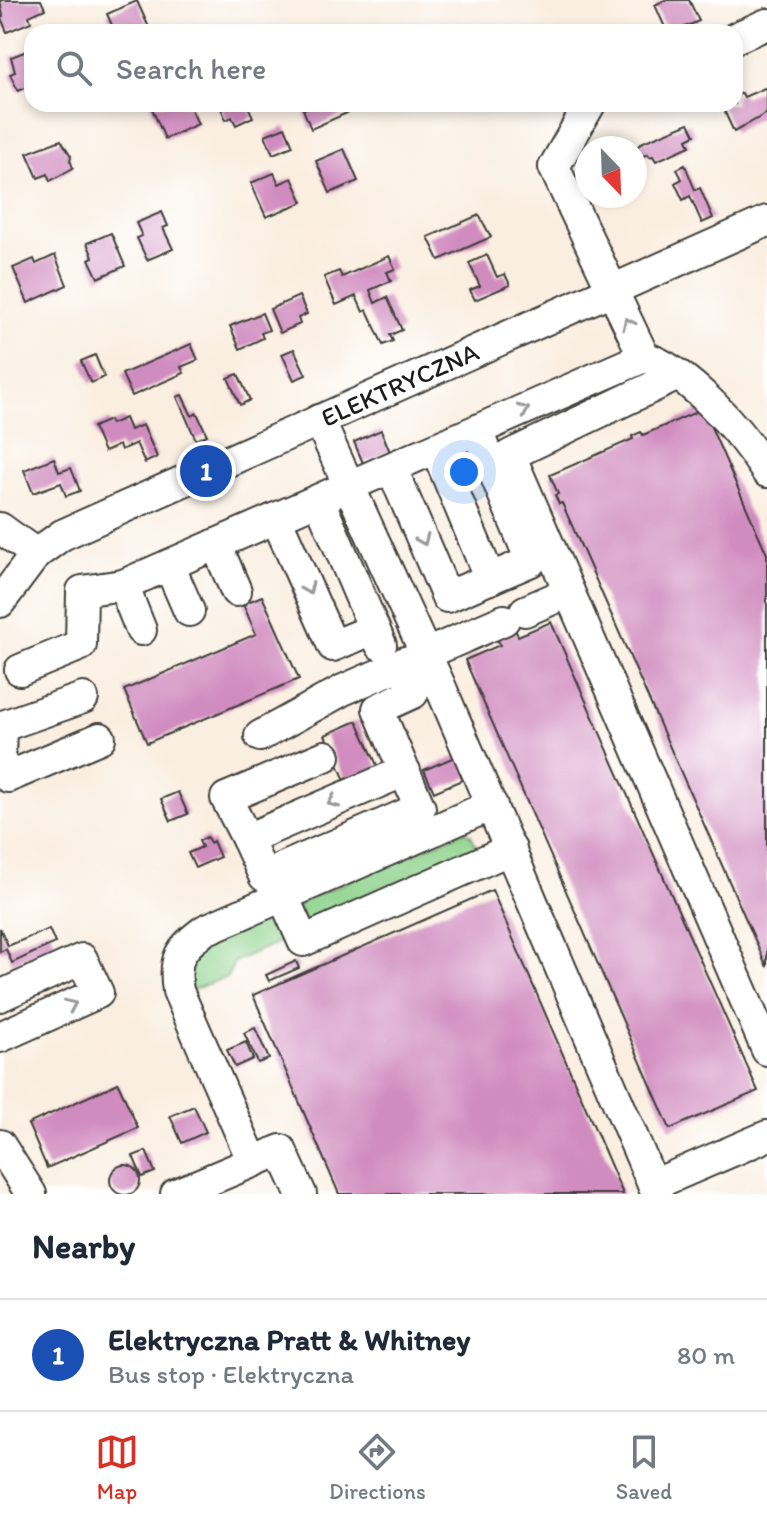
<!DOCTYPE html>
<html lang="en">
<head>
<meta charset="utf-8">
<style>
	body { margin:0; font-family:Itim,sans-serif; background:#f2f2f3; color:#1f2937 }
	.compass { position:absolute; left:575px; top:136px; width:72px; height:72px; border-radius:50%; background:#fff; box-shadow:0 4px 12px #0003; rotate:157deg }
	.you { position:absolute; left:464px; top:472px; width:28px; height:28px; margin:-20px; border:6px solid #fff; border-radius:50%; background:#1a73e8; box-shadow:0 0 0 12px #1a73e833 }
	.badge { display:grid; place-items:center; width:52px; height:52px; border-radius:50%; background:#d93025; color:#fff; font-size:26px; font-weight:700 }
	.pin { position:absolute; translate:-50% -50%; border:4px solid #fff; box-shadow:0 2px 8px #0006 }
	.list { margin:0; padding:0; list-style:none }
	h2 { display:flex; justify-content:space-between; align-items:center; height:104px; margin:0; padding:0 32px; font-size:34px }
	h2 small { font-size:26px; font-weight:400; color:#747a83 }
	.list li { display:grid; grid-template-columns:52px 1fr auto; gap:24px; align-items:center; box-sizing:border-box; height:112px; padding:0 32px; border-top:2px solid #e0e1e3 }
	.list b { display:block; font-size:30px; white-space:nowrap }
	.list p { margin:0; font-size:26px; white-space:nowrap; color:#747a83 }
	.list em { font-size:26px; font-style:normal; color:#747a83 }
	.icon { flex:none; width:44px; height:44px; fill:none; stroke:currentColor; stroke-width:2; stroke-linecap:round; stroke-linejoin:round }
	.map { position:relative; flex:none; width:767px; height:1194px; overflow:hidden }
	.search { position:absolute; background:#fff; box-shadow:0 4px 12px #0003; left:24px; right:24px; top:24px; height:88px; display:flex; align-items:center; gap:20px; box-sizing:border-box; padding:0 28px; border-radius:24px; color:#747a83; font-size:30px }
	.sheet { height:216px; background:#fff }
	nav { display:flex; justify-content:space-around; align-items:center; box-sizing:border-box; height:112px; border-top:2px solid #e0e1e3; background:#fff; font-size:22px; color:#747a83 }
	nav a { display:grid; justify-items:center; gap:4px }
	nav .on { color:#d93025 }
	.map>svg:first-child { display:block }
	.green { fill:#8dd28b; stroke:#547754; stroke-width:2 }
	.building { fill:#d08bbf }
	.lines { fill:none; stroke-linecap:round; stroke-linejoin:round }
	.minor-casing { stroke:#3d3c39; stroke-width:34 }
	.minor { stroke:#fff; stroke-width:30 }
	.oneway { stroke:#999 }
	.labels { text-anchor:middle; stroke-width:7; stroke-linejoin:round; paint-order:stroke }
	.street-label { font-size:26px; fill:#1c1c1c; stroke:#fff }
</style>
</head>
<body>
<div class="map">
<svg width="767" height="1194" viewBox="0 0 767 1194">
	<rect width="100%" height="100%" fill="#fff"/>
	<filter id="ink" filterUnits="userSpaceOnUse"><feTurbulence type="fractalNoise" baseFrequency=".0125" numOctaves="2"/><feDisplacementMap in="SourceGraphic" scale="16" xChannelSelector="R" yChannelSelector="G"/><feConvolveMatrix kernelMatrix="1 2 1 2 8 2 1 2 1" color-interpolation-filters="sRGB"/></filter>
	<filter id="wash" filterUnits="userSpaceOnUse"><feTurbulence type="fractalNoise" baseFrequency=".006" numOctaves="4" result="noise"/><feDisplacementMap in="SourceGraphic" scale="32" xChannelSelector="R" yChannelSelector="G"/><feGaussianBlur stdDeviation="1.8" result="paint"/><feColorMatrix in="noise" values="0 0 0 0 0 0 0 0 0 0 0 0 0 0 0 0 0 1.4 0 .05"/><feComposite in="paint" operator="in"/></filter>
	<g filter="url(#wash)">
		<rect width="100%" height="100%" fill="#faeee0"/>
		<g class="green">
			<polygon points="464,831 471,835 478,850 307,928 297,903"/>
			<polygon points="280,912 288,938 235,961 227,977 189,991 193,951"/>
		</g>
		<g id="blocks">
			<g class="building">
				<polygon points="0,0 41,0 45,9 29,16 31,22 7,32 1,18 3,16"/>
				<polygon points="665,0 689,0 699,21 673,32 667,32 655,5"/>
				<polygon points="137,1 151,32 115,32 107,14"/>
				<polygon points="32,49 32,85 18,91 10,74 15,72 11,57"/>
				<polygon points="767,87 767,113 734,132 721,104 735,104 735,96 742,93 744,97"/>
				<polygon points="150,104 189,104 198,124 165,139"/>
				<polygon points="219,104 247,104 253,117 236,125 232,117 226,120"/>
				<polygon points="315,104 367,104 311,129 303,109"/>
				<polygon points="689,123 695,135 687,139 690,146 656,161 653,156 650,157 648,154 641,157 637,147 643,142"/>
				<polygon points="285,127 293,146 273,154 265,135"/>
				<polygon points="61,140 71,156 70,160 73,168 50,181 48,174 38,178 27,153"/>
				<polygon points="344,149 358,181 330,193 316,161"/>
				<polygon points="685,165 695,190 700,188 713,218 702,223 690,196 683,200 675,183 682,179 677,169"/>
				<polygon points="274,173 279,184 292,178 303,202 266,217 251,183"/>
				<polygon points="162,212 168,226 163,228 173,249 147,260 137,238 142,236 136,223"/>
				<polygon points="479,215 491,237 439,260 428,237"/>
				<polygon points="111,233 125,266 98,278 89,259 93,257 87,243"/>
				<polygon points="55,255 67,285 28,303 13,268 34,259 36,264"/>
				<polygon points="487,255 497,277 505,274 510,285 475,300 470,290 480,286 469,263"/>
				<polygon points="389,256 395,269 387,272 391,281 370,290 375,303 387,297 402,330 390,335 393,341 383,345 367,310 363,312 356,296 336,305 324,277 339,271 342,277"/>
				<polygon points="299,296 307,314 298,318 300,324 280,333 270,309"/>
				<polygon points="262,313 269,330 261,333 263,338 240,349 230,326"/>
				<polygon points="191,344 198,360 181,367 184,373 132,396 122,374"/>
				<polygon points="294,349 306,375 294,380 282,354"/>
				<polygon points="95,355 104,377 91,383 81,361"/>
				<polygon points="238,374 250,400 240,405 228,378"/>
				<polygon points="182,395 192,416 197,413 207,435 196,440 177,397"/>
				<polygon points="703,409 767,554 767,967 562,503 559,504 555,495 558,494 550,475 633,439 632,436 641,432 643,435"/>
				<polygon points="125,418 130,430 143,425 157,457 145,463 136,443 121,450 119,445 104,452 93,427 109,420 111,424"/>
				<polygon points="381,430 390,452 363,463 354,442"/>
				<polygon points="54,458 59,472 71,468 80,491 66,496 61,483 33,493 24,470"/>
				<polygon points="262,596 299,679 147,743 124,690 256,634 243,604"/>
				<polygon points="551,622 758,1091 670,1129 465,660 500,645 495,633 513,625 518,636"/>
				<polygon points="357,721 381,774 348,787 325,735"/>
				<polygon points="459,755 469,777 434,792 424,770"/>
				<polygon points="178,792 188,814 171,821 161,799"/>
				<polygon points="207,837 210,843 213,841 220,857 195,868 188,853 202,847 199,841"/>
				<polygon points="492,890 623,1194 339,1194 253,995"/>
				<polygon points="0,928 8,946 49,929 55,943 12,963 6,949 0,952"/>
				<polygon points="296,961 299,968 269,981 266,975"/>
				<polygon points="255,1028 269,1059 258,1063 244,1033"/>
				<polygon points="246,1042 253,1059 235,1067 227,1050"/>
				<polygon points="118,1083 138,1128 47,1168 28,1124"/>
				<polygon points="194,1106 206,1132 182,1143 170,1116"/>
				<polygon points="146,1151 155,1172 142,1177 133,1156"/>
				<circle cx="125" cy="1180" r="15"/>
			</g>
		</g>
	</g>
	<g filter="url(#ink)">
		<use href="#blocks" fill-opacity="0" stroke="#3d3c39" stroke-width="2"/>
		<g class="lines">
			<defs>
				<g id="minor">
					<polyline points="735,38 767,24"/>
					<polyline points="590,104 554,167 644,357"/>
					<polyline points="678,375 510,455 767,1050"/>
					<polyline points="319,420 438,681 657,1194"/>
					<polyline points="436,449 490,579"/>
					<polyline points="392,469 447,597 531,561 477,431"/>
					<polyline points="319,500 381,645"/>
					<polyline points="276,518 333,646 374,629"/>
					<polyline points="0,528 36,554"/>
					<polyline points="216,544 236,591"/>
					<polyline points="169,565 189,611"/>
					<polyline points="123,585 141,630"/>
					<path id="s1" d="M0,602L36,554L62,535L767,221"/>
					<polyline points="525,611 569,592"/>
					<polyline points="405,662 413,693 378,709 420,808 264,876 247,839 405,771"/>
					<path d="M20,670L81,645L82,591L123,585L644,357C690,372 741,432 767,472"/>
					<polyline points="0,727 83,698"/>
					<polyline points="1,728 0,758 8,777 100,738"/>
					<polyline points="260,736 343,690 504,620"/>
					<polyline points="247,839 226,798 325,756"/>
					<polyline points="283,896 303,941 511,849"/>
					<polyline points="0,996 82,959 98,993 0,1037"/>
					<polyline points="0,1145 31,1194"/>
					<path d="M253,1162L178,991C173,959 179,949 205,930L492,805"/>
					<polyline points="653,1185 767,1136"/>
					<polyline points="176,1194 281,1150 301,1194"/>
				</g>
			</defs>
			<use href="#minor" class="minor-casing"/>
			<use href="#minor" class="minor"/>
		</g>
		<defs><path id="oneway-chevron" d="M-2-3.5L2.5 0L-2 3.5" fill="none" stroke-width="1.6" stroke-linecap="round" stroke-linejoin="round" transform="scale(2)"/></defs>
		<g class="oneway">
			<use href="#oneway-chevron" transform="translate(628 323) rotate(-115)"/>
			<use href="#oneway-chevron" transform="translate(524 410) rotate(-24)"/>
			<use href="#oneway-chevron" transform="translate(423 540) rotate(67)"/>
			<use href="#oneway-chevron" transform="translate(308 589) rotate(66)"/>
			<use href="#oneway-chevron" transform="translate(333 802) rotate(157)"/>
			<use href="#oneway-chevron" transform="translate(71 1005) rotate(-24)"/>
		</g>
	</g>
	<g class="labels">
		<g class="street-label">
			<text dy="9" stroke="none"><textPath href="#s1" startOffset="462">ELEKTRYCZNA</textPath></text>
		</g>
	</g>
</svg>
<svg class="compass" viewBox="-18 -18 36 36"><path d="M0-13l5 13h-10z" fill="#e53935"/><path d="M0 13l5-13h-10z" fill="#747a83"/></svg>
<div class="you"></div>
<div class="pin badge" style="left:206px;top:471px;background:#1a4fb4">1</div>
<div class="search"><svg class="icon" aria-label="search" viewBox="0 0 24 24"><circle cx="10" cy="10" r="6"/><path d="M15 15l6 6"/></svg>Search here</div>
</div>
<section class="sheet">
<h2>Nearby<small></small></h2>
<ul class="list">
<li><span class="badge" style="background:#1a4fb4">1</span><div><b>Elektryczna Pratt &amp; Whitney</b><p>Bus stop · Elektryczna</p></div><em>80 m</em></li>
</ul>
</section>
<nav>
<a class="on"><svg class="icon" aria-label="map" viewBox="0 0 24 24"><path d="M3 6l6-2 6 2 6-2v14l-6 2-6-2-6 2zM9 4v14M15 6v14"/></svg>Map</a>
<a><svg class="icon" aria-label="directions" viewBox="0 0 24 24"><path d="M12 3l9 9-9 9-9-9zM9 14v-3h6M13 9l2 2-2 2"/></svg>Directions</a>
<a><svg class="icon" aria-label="saved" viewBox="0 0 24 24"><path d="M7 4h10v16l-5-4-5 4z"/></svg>Saved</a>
</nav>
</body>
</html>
